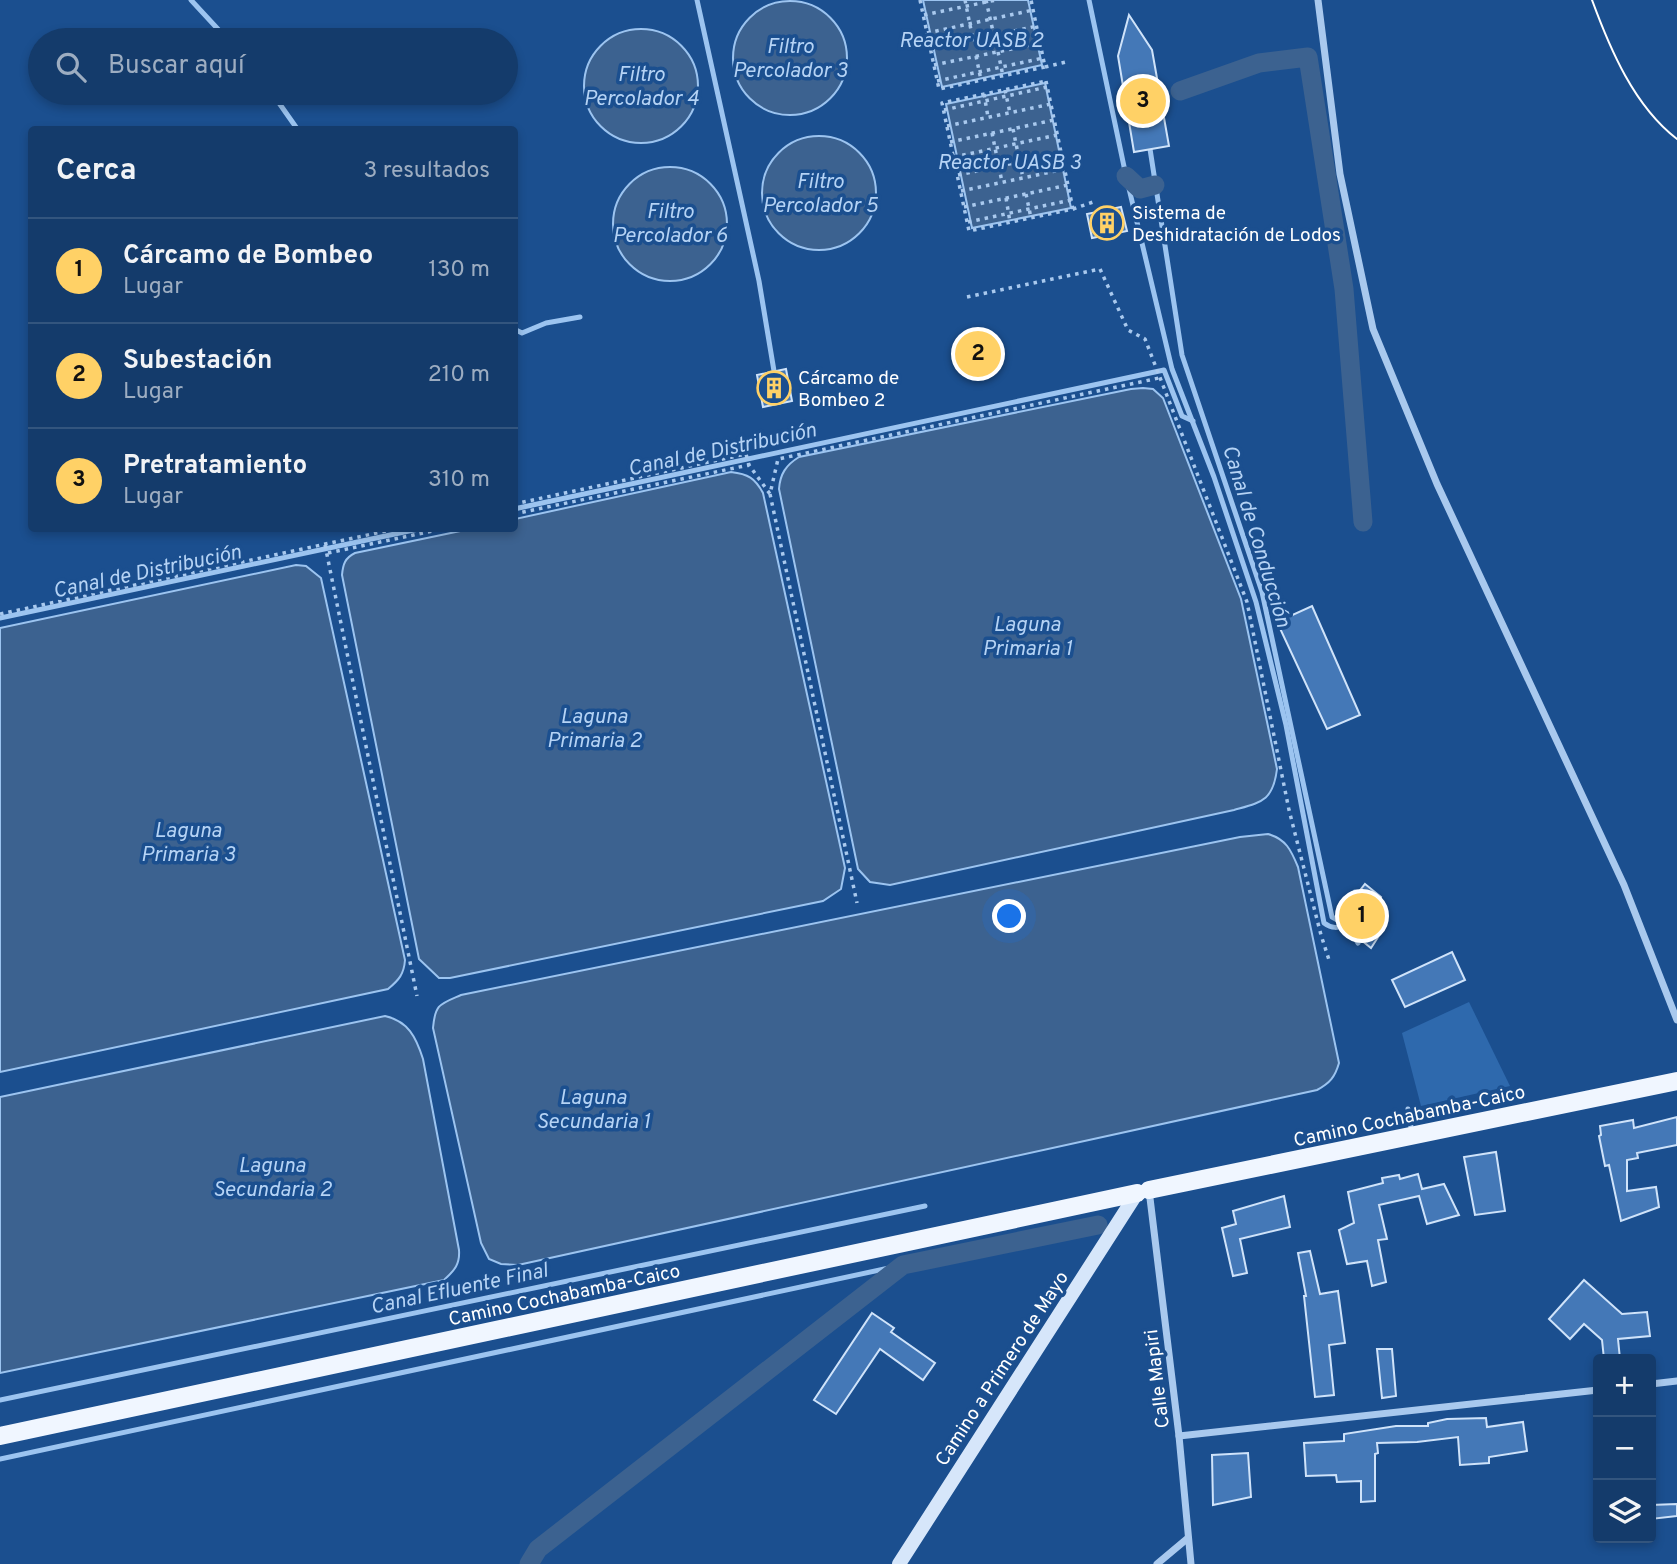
<!DOCTYPE html>
<html lang="es">
<head>
<meta charset="utf-8">
<style>
	body { margin:0; font-family:Overpass,sans-serif; background:#214673; color:#f1f3f6 }
	.controls { position:absolute; right:21px; bottom:21px; display:grid; overflow:hidden; border-radius:7px; box-shadow:0 4px 10px #0003 }
	.controls button { width:63px; height:63px; display:grid; place-items:center; padding:0; border:0; border-bottom:2px solid #33557e; background:#143b6b; color:#f1f3f6; font:35px sans-serif }
	.you { position:absolute; left:1010px; top:917px; width:24px; height:24px; margin:-18px; border:5px solid #fff; border-radius:50%; background:#1a73e8; box-shadow:0 0 0 10px #1a73e833 }
	.badge { display:grid; place-items:center; width:46px; height:46px; border-radius:50%; background:#ffd166; color:#111; font-size:23px; font-weight:700 }
	.pin { position:absolute; translate:-50% -50%; border:4px solid #fff; box-shadow:0 2px 7px #0006 }
	.list { margin:0; padding:0; list-style:none }
	h2 { display:flex; justify-content:space-between; align-items:center; height:91px; margin:0; padding:0 28px; font-size:30px }
	h2 small { font-size:23px; font-weight:400; color:#9dadc1 }
	.list li { display:grid; grid-template-columns:46px 1fr auto; gap:21px; align-items:center; box-sizing:border-box; height:105px; padding:0 28px; border-top:2px solid #33557e }
	.list b { display:block; font-size:26px; white-space:nowrap }
	.list p { margin:0; font-size:23px; white-space:nowrap; color:#9dadc1 }
	.list em { font-size:23px; font-style:normal; color:#9dadc1 }
	.icon { flex:none; width:38px; height:38px; fill:none; stroke:currentColor; stroke-width:2; stroke-linecap:round; stroke-linejoin:round }
	.map { position:relative; flex:none; width:1677px; height:1564px; overflow:hidden }
	.search { position:absolute; background:#143b6b; box-shadow:0 4px 10px #0003; left:28px; top:28px; width:490px; height:77px; display:flex; align-items:center; gap:18px; box-sizing:border-box; padding:0 24px; border-radius:38px; color:#9dadc1; font-size:26px }
	.panel { position:absolute; background:#143b6b; box-shadow:0 4px 10px #0003; left:28px; top:126px; width:490px; height:406px; border-radius:7px }
	.map>svg:first-child { display:block }
	.green { fill:#2e69ad }
	.water { fill:#3c6290; stroke:#9cc4f0; stroke-width:2 }
	.lines { fill:none; stroke-linecap:round; stroke-linejoin:round }
	.stream { stroke:#9cc4f0; stroke-width:5 }
	.canal { stroke:#3c6290; stroke-width:19 }
	.building { fill:#4478b7; stroke:#cfe3fa; stroke-width:2 }
	.path { stroke:#a9c9ee; stroke-width:3.5; stroke-dasharray:3.5 5; stroke-linecap:butt }
	.service { stroke:#a9c9ee; stroke-width:5 }
	.minor { stroke:#a9c9ee; stroke-width:7 }
	.secondary { stroke:#d6e6fa; stroke-width:14 }
	.primary { stroke:#f0f6ff; stroke-width:18 }
	.tram { stroke:#fff; stroke-width:2 }
	.path-bridge { stroke:#a9c9ee; stroke-width:3.5; stroke-dasharray:3.5 5; stroke-linecap:butt }
	.labels { text-anchor:middle; stroke-width:7; stroke-linejoin:round; paint-order:stroke }
	.poi-label { font-size:19px; fill:#fff; stroke:#1b4f8f; text-anchor:start }
	.street-label { font-size:19px; fill:#fff; stroke:#1b4f8f }
	.water-label { font-size:21px; font-style:italic; fill:#b5d3f5; stroke:#1b4f8f }
</style>
</head>
<body>
<div class="map">
<svg width="1677" height="1564" viewBox="0 0 1677 1564">
	<rect width="100%" height="100%" fill="#1b4f8f"/>
	<polygon class="green" points="1469,1002 1510,1086 1421,1106 1402,1033"/>
	<g class="water">
		<polygon points="923,0 1028,0 1042,65 942,87"/>
		<circle cx="790" cy="58" r="57"/>
		<circle cx="641" cy="86" r="57"/>
		<polygon points="1045,83 1071,208 972,228 946,104"/>
		<circle cx="819" cy="193" r="57"/>
		<circle cx="670" cy="224" r="57"/>
		<path d="M1143,388L1153,389L1163,398L1241,599L1277,769C1273,801 1262,802 1234,810L890,885L870,882L858,869L779,489C780,474 786,465 799,457L1131,389Z"/>
		<path d="M731,472C748,474 755,478 763,493L845,868L841,889L823,901L450,978H439L419,959L342,575C343,564 345,558 355,553L470,529L514,528L515,519Z"/>
		<path d="M296,565L306,566L321,578L405,960C404,974 399,980 388,989L0,1072V628Z"/>
		<path d="M1268,834C1286,839 1291,850 1298,867L1339,1063C1335,1077 1330,1083 1317,1090L518,1265L501,1264L489,1259L481,1243L433,1028C435,1004 440,1004 461,995L1240,837Z"/>
		<path d="M385,1016C408,1021 416,1037 423,1059L459,1250C460,1264 455,1270 444,1280L0,1373V1097Z"/>
	</g>
	<g class="lines">
		<g class="stream">
			<polyline points="191,0 228,40"/>
			<polyline points="697,0 759,281 775,377"/>
			<path d="M1089,0L1126,176L1172,369L1214,477L1256,602L1286,725L1324,923C1332,929 1338,928 1346,925"/>
			<polyline points="272,93 298,130"/>
			<polyline points="1150,149 1182,355 1262,592 1332,917 1343,923 1348,922"/>
			<polyline points="514,329 522,333 546,323 580,317"/>
			<polyline points="514,509 1164,370 1182,416 1193,421"/>
			<polyline points="0,618 423,528"/>
			<path d="M1355,892C1346,910 1346,926 1358,943"/>
			<polyline points="0,1400 925,1206"/>
			<polyline points="0,1459 903,1265"/>
		</g>
		<g class="canal">
			<polyline points="1180,91 1259,63 1308,57 1344,289 1363,522"/>
			<polyline points="1126,176 1140,189 1155,185"/>
			<polyline points="529,1564 538,1549 903,1265 1098,1225"/>
		</g>
	</g>
	<g class="building">
		<polygon points="1129,15 1152,50 1169,146 1134,152 1118,56"/>
		<polygon points="1121,207 1127,231 1092,238 1087,214"/>
		<polygon points="984,340 990,363 971,368 965,345"/>
		<polygon points="786,369 792,401 763,407 757,375"/>
		<polygon points="1312,606 1360,715 1327,729 1277,622"/>
		<polygon points="1365,884 1381,897 1373,914 1382,931 1371,948 1356,936 1350,917 1350,907 1354,898"/>
		<polygon points="1452,952 1465,980 1405,1007 1392,980"/>
		<polygon points="1677,1117 1677,1145 1637,1153 1638,1158 1627,1160 1627,1191 1656,1187 1659,1207 1621,1221 1609,1165 1605,1166 1599,1136 1601,1135 1600,1126 1633,1120 1634,1128"/>
		<polygon points="1496,1152 1505,1211 1475,1215 1464,1157"/>
		<polygon points="1418,1174 1422,1189 1444,1184 1459,1215 1427,1224 1419,1196 1379,1205 1387,1239 1378,1240 1386,1282 1372,1286 1367,1261 1347,1264 1339,1230 1354,1223 1348,1192 1383,1183 1382,1178 1399,1175 1400,1179"/>
		<polygon points="1284,1196 1290,1227 1240,1239 1247,1273 1233,1276 1222,1228 1236,1224 1233,1211"/>
		<polygon points="1310,1251 1320,1294 1338,1291 1345,1343 1329,1345 1334,1395 1315,1397 1304,1296 1306,1296 1298,1253"/>
		<polygon points="1584,1280 1622,1314 1647,1312 1650,1336 1618,1339 1620,1359 1604,1359 1602,1340 1584,1324 1570,1339 1549,1319"/>
		<polygon points="872,1313 894,1328 891,1332 935,1363 923,1380 880,1349 836,1414 814,1400"/>
		<polygon points="1377,1349 1392,1349 1396,1396 1382,1398"/>
		<polygon points="1486,1418 1487,1427 1523,1422 1527,1451 1489,1457 1489,1463 1460,1465 1458,1437 1417,1442 1377,1443 1378,1453 1375,1454 1375,1501 1361,1502 1361,1481 1337,1482 1336,1475 1306,1476 1304,1443 1344,1441 1344,1434 1396,1426 1428,1426 1428,1423 1447,1419"/>
		<polygon points="1248,1453 1251,1497 1213,1505 1212,1455"/>
		<polygon points="1677,1504 1677,1516 1651,1519 1651,1505"/>
	</g>
	<g class="lines">
		<g class="path">
			<polyline points="920,0 939,89 1045,67 1031,0"/>
			<polyline points="924,15 996,0"/>
			<polyline points="927,33 1033,10"/>
			<polyline points="931,49 1037,26"/>
			<polyline points="934,65 1040,43"/>
			<polyline points="1045,67 1066,62"/>
			<polyline points="937,81 1043,58"/>
			<polygon points="1046,81 1073,209 969,231 942,103"/>
			<polyline points="944,110 1047,87"/>
			<polyline points="947,126 1051,104"/>
			<polyline points="950,142 1054,120"/>
			<polyline points="954,157 1057,135"/>
			<polyline points="958,175 1061,153"/>
			<polyline points="961,191 1065,169"/>
			<polyline points="964,207 1068,185"/>
			<polyline points="1073,209 1096,201"/>
			<polyline points="968,222 1071,200"/>
			<polyline points="967,297 1100,269 1128,330 1145,339 1247,602 1289,810 1321,935 1330,963"/>
			<polyline points="770,494 857,903"/>
			<polyline points="514,504 746,454 749,465"/>
			<polyline points="514,514 749,465 770,494 778,459 1159,378"/>
			<polyline points="325,545 417,996"/>
			<polyline points="328,553 447,528"/>
			<polyline points="0,614 400,528"/>
		</g>
		<polyline class="service" points="1408,1109 1412,1133"/>
		<g class="minor">
			<polyline points="1318,0 1340,174 1373,329 1437,484 1624,885 1677,1020"/>
			<polyline points="1149,1190 1179,1436 1191,1564"/>
			<polyline points="1651,1384 1677,1381"/>
			<polyline points="1179,1436 1598,1390"/>
			<polyline points="1157,1564 1188,1538"/>
		</g>
		<polyline class="secondary" points="899,1564 1137,1193 1141,1192"/>
		<g class="primary">
			<polyline points="1149,1190 1677,1081"/>
			<polyline points="0,1436 1137,1193"/>
		</g>
		<path class="tram" d="M1592,0C1610,49 1634,106 1677,139"/>
		<g class="path-bridge">
			<polyline points="965,0 973,40"/>
			<polyline points="986,0 994,36"/>
			<polyline points="998,52 1003,76"/>
			<polyline points="976,56 981,80"/>
			<polyline points="1005,90 1010,113"/>
			<polyline points="984,94 988,117"/>
			<polyline points="1013,129 1023,178"/>
			<polyline points="992,133 1002,182"/>
			<polyline points="1026,194 1031,218"/>
			<polyline points="1006,198 1010,222"/>
		</g>
	</g>
	<defs>
		<symbol id="building-ring" viewBox="-11 -11 22 22"><circle r="9.5" fill="#1b4f8f" stroke="#ffd166" stroke-width="1.5"/><path d="M-4-6H4V6H1V3H-1V6H-4ZM-2.5-4.3h1.7v1.8h-1.7ZM.8-4.3h1.7v1.8H.8ZM-2.5-1h1.7V.8h-1.7ZM.8-1h1.7V.8H.8Z" fill="#ffd166"/></symbol>
	</defs>
	<g fill-rule="evenodd">
		<use href="#building-ring" x="1088" y="204" width="38" height="38"/>
		<use href="#building-ring" x="755" y="369" width="38" height="38"/>
	</g>
	<g class="labels">
		<g class="poi-label">
			<text x="1132" y="219">Sistema de<tspan x="1132" dy="22">Deshidratación de Lodos</tspan></text>
			<text x="798" y="384">Cárcamo de<tspan x="798" dy="22">Bombeo 2</tspan></text>
		</g>
		<g class="street-label">
			<text transform="translate(1409 1115) rotate(-12)" y="7">Camino Cochabamba-Caico</text>
			<text transform="translate(564 1294) rotate(-12)" y="7">Camino Cochabamba-Caico</text>
			<text transform="translate(1001 1368) rotate(-57)" y="7">Camino a Primero de Mayo</text>
			<text transform="translate(1156 1379) rotate(-97)" y="7">Calle Mapiri</text>
		</g>
		<g class="water-label">
			<text x="971" y="47">Reactor UASB 2</text>
			<text x="790" y="53">Filtro<tspan x="790" dy="24">Percolador 3</tspan></text>
			<text x="641" y="81">Filtro<tspan x="641" dy="24">Percolador 4</tspan></text>
			<text x="1009" y="169">Reactor UASB 3</text>
			<text x="820" y="188">Filtro<tspan x="820" dy="24">Percolador 5</tspan></text>
			<text x="670" y="218">Filtro<tspan x="670" dy="24">Percolador 6</tspan></text>
			<text transform="translate(722 449) rotate(-12)" y="7">Canal de Distribución</text>
			<text transform="translate(1257 536) rotate(73)" y="7">Canal de Conducción</text>
			<text transform="translate(147 571) rotate(-12)" y="7">Canal de Distribución</text>
			<text x="1027" y="631">Laguna<tspan x="1027" dy="24">Primaria 1</tspan></text>
			<text x="594" y="723">Laguna<tspan x="594" dy="24">Primaria 2</tspan></text>
			<text x="188" y="837">Laguna<tspan x="188" dy="24">Primaria 3</tspan></text>
			<text x="593" y="1104">Laguna<tspan x="593" dy="24">Secundaria 1</tspan></text>
			<text x="272" y="1172">Laguna<tspan x="272" dy="24">Secundaria 2</tspan></text>
			<text transform="translate(459 1288) rotate(-12)" y="7">Canal Efluente Final</text>
		</g>
	</g>
</svg>
<div class="controls">
<button>+</button>
<button>−</button>
<button><svg class="icon" aria-label="layers" viewBox="0 0 24 24"><path d="M12 4l9 5-9 5-9-5zM3 14l9 5 9-5"/></svg></button>
</div>
<div class="you"></div>
<div class="pin badge" style="left:1362px;top:916px">1</div>
<div class="pin badge" style="left:978px;top:354px">2</div>
<div class="pin badge" style="left:1143px;top:101px">3</div>
<div class="search"><svg class="icon" aria-label="search" viewBox="0 0 24 24"><circle cx="10" cy="10" r="6"/><path d="M15 15l6 6"/></svg>Buscar aquí</div>
<section class="panel">
<h2>Cerca<small>3 resultados</small></h2>
<ul class="list">
<li><span class="badge">1</span><div><b>Cárcamo de Bombeo</b><p>Lugar</p></div><em>130 m</em></li>
<li><span class="badge">2</span><div><b>Subestación</b><p>Lugar</p></div><em>210 m</em></li>
<li><span class="badge">3</span><div><b>Pretratamiento</b><p>Lugar</p></div><em>310 m</em></li>
</ul>
</section>
</div>
</body>
</html>
